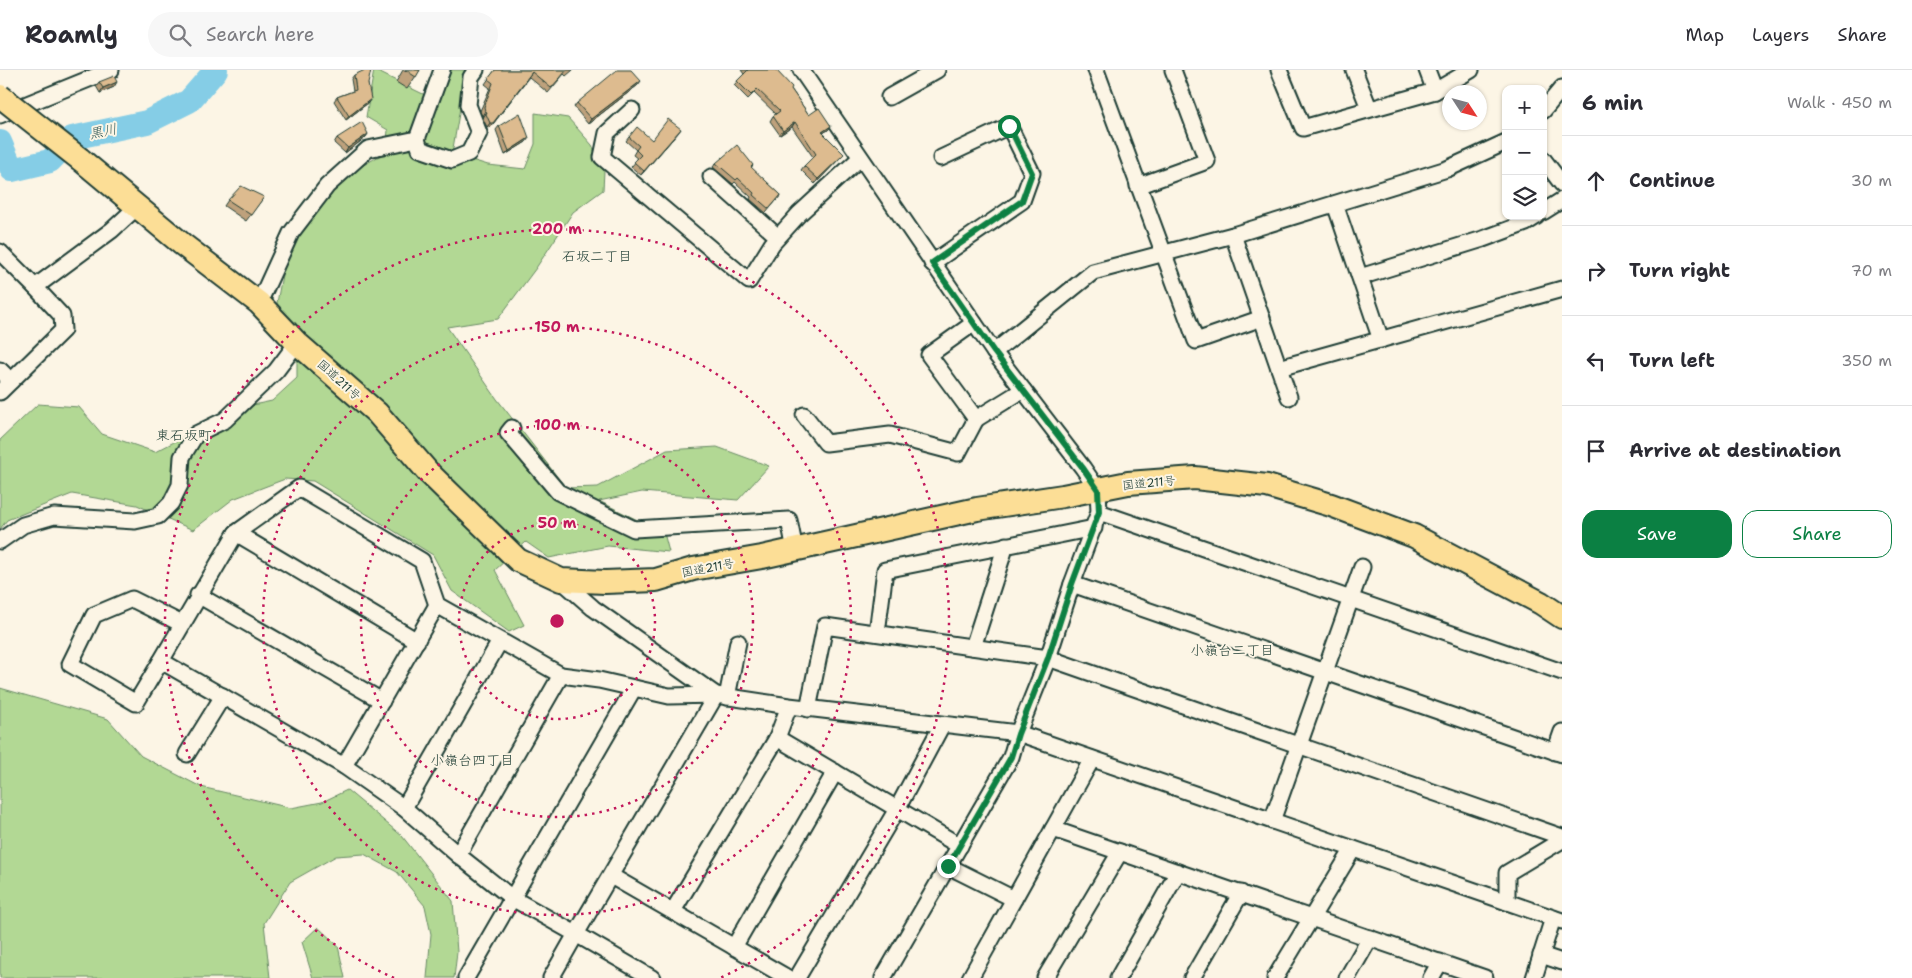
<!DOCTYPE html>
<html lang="en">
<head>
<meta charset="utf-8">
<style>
	body { margin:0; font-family:"Shantell Sans","Klee One",sans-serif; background:#f7f7f7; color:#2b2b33 }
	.controls { position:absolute; right:15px; top:15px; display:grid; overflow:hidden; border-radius:10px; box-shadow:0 1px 4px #0004 }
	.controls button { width:45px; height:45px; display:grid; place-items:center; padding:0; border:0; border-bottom:1px solid #e1e1e2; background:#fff; color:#2b2b33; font:25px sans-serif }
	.compass { position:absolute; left:1442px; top:15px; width:45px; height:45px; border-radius:50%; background:#fff; box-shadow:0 1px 4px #0004; rotate:126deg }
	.stop { position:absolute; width:15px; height:15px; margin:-11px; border:4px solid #0b8043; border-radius:50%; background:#fff }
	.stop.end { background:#0b8043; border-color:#fff; box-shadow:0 1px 5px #0008 }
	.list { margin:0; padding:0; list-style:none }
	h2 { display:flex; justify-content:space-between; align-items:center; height:65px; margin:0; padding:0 20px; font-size:21px }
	h2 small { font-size:16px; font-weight:400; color:#7c7c81 }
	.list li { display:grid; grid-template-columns:32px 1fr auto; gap:15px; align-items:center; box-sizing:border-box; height:90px; padding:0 20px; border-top:1px solid #e1e1e2 }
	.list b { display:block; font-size:19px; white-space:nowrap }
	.list em { font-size:16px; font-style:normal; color:#7c7c81 }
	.actions { display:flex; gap:10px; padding:15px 20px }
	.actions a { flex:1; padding:11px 0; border:1px solid #0b8043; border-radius:15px; text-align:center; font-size:18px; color:#0b8043 }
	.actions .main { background:#0b8043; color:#fff }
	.icon { flex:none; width:28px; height:28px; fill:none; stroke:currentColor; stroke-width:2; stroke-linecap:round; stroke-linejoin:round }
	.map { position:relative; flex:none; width:1562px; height:908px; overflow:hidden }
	header { display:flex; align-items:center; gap:30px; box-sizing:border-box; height:70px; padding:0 25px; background:#fff; border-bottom:1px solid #e1e1e2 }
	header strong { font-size:24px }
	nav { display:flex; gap:28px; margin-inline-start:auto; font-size:18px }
	.search { width:350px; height:45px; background:#f7f7f7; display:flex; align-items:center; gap:12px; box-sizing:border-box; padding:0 18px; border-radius:28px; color:#7c7c81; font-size:19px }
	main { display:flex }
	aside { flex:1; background:#fff }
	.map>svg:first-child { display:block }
	.green { fill:#b2d894; stroke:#688a64 }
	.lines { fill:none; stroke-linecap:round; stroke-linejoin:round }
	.river { stroke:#85cde6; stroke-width:24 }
	.minor-casing { stroke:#1f3d34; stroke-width:19 }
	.highway-casing { stroke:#1f3d34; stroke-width:26 }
	.minor { stroke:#fcf5e5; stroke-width:15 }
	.highway { stroke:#fcde96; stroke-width:22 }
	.highway-bridge-casing { stroke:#1f3d34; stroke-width:26; stroke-linecap:butt }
	.highway-bridge { stroke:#fcde96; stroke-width:22 }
	.wall { fill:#bea17b; stroke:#1f3d34 }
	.shaded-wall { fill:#9b8364; stroke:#1f3d34 }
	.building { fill:#ddbb8f; stroke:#1f3d34 }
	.route { stroke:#0b8043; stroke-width:6 }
	.ring { fill:none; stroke:#c2185b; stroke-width:2.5; stroke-dasharray:2.5 5 }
	.labels { text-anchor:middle; stroke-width:4; stroke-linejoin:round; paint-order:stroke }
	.street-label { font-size:12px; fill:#1f3d34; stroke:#fcf5e5 }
	.water-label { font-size:14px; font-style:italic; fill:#335a58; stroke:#fcf5e5 }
	.neighbourhood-label { font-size:14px; fill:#1f3d34; stroke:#fcf5e5 }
	.centre { fill:#c2185b; stroke:#fcf5e5; stroke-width:2.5 }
	.ring-label { font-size:15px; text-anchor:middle; font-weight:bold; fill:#c2185b; stroke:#fcf5e5; stroke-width:4; stroke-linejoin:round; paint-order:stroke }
</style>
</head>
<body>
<header>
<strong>Roamly</strong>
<div class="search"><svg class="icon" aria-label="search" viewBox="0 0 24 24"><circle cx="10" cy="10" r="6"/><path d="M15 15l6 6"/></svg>Search here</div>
<nav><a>Map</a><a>Layers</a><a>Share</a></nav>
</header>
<main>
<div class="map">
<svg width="1562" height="908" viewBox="0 0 1562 908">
	<rect width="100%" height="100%" fill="#fcf5e5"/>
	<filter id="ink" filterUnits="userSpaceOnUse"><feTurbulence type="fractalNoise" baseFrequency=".02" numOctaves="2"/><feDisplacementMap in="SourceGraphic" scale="10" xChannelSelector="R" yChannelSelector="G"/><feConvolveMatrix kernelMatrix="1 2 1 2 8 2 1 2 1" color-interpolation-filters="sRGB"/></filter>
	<g filter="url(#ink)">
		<g class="green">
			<polygon points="374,0 425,25 437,0 474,0 462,26 452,84 488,95 525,99 535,74 535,43 568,48 592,75 604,101 603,120 573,142 536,198 498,249 447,257 497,329 566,418 598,417 667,380 717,377 769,396 738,430 642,422 599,431 664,463 669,482 608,476 549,488 526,472 495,500 524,555 509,562 452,521 433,485 313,411 285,409 233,429 193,460 137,435 72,424 7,450 0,459 0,370 38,334 79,337 102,364 155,382 239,338 272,331 297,308 297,273 277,233 290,160 343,107 386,82 388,60 366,47"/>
			<polygon points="0,618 108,649 141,686 201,717 291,738 322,732 347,720 402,766 453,831 457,882 454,908 427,908 431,864 425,836 397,802 364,784 336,786 290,812 264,853 270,908 0,908"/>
			<polygon points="318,857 338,876 345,908 313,908 302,872"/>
		</g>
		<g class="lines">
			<polyline class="river" points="0,72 12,100 50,91 72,68 147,52 189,31 216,0"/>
			<defs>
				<g id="minor">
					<polyline points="442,0 417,69 420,79 452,90 469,83 479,63 468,35 471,7 476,0"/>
					<polyline points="801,0 994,282 1083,398 1098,420 1099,442 1072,514 1048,588 1018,663 1011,687 883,908"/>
					<polyline points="1096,0 1196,271 1262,248"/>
					<polyline points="1279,0 1303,58 1435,21 1471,0"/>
					<polyline points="1354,0 1369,38"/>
					<polyline points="1427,0 1435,21"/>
					<polyline points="889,27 937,0"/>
					<polyline points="632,40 607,63 602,87 749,211 772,174 799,144 860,88"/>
					<polyline points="1543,41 1562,18"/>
					<polyline points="0,45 111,0"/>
					<polyline points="1543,89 1562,114"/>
					<polyline points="711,107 778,167"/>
					<polyline points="1138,116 1207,91 1173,0"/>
					<polyline points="1335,134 1381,270"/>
					<polyline points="1543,142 1562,130"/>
					<polyline points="1233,165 1289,327"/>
					<polyline points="0,182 35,217"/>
					<polyline points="932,193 1022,131 1032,103 1009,56 941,88"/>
					<polyline points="1360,207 1483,169 1526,153 1537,146"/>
					<polyline points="259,233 291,163 327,116 368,79 417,69"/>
					<polyline points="974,253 929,285 976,349 1023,320"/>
					<polyline points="994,282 1093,202 1233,165 1447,99 1506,72"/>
					<polyline points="1279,298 1562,219"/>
					<polyline points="0,300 11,311"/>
					<polyline points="0,322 63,260 62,246 35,217 112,160 137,137"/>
					<polyline points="804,345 826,373 890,365 958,383 976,349"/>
					<polyline points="512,358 508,363 558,422 634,459 789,450 795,480"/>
					<polyline points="1099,442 1562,602"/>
					<polyline points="236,463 417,571"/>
					<polyline points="0,471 23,455 54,446 135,451 158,446 171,433 180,415 182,387 196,364 225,350 276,301 297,273"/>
					<polyline points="561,510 593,538 716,625 789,636 1018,663 1562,851"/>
					<polyline points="1072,514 1562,684"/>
					<polyline points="198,525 382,631"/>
					<polyline points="877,563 885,500 1094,458"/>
					<polyline points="973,577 1006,475"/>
					<polyline points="161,591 136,633 70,594 94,545 132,529 182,554"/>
					<polyline points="727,627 738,572"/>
					<polyline points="808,639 825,556 1048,588 1562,767"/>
					<polyline points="777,668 960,776"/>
					<polyline points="1555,682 1562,662"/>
					<polyline points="187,684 223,626"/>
					<polyline points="344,696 437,535"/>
					<polyline points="404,738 500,571"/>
					<polyline points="1272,751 1362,497"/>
					<polyline points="1053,759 1485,908"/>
					<polyline points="458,785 561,605"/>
					<polyline points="948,796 1014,829"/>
					<polyline points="611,806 788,908"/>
					<polyline points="1507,832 1507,803 1562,770"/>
					<polyline points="673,841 777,668 789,636"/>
					<polyline points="734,877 835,702"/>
					<polyline points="1541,885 1562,892"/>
					<polyline points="466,908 634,618"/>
					<polyline points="551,908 576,864 512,828 458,785 404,738 344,696 161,591 236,463 299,418 422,491 437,535 561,605 599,610 669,626 716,625"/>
					<polyline points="652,908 576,864 716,625"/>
					<polyline points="797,908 897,739 942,655"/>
					<polyline points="970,908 1092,689"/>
					<polyline points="1045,908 1120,782"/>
					<polyline points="1118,908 1178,802"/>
					<polyline points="1192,908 1241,823"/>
					<polyline points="1275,908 1353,779"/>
					<polyline points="1347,908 1370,868"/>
					<polyline points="1431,908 1440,892"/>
					<polyline points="1534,908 1553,848"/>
				</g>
				<polyline id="highway" points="80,89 182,174 259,233 297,273 377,343 428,402 518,490 561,510 605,512 656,510 693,499 762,487 977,439 1063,426 1128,413 1195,408 1267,416 1331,435 1414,466 1541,533 1562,547"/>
			</defs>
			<use href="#minor" class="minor-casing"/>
			<use href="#highway" class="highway-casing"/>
			<use href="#minor" class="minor"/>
			<use href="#highway" class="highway"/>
			<defs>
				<polyline id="highway-bridge" points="0,26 80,89"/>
			</defs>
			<use href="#highway-bridge" class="highway-bridge-casing"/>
			<use href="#highway-bridge" class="highway-bridge"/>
		</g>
		<g class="wall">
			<polygon points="403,0 420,0 407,19 396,12"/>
			<polygon points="495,0 573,0 566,6 564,4 548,23 529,7 490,58 487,57 483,49 484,46 482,46 480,41 490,18 485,14"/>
			<polygon points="741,0 776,0 791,19 809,45 831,56 828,60 823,63 840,88 815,114 801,100 804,96 813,87 792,57 780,65 770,51 773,46 776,44 754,23 748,29 734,15 744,4"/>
			<polygon points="354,5 368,14 368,33 346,50 334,31 337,27 353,21 351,9"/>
			<polygon points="99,12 114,17 100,23 96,16"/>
			<polygon points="638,15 588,54 574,37 577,33"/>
			<polygon points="499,56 526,72 505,85 496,60"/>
			<polygon points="678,63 641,105 631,97 638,89 633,85 636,80 626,71 629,67 652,70"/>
			<polygon points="368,64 365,68 345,83 334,73 337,68"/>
			<polygon points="716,93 753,95 751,98 781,125 766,143 750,129 751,127 735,112 733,114 713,97"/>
			<polygon points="264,127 246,151 224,136 228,130"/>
		</g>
		<g class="shaded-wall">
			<polygon points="532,2 490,58 487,57 490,53"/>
			<polygon points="641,11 638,15 588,54 591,49"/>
			<polygon points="117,12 114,17 100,23 103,18"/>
			<polygon points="371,29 368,33 346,50 349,46"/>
			<polygon points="485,41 487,42 484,46 482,46"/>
			<polygon points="795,52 792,57 780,65 783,61"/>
			<polygon points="831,56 828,60 818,66 822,62"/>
			<polygon points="681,59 678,63 641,105 644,101"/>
			<polygon points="368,64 365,68 345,83 348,78"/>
			<polygon points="529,68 526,72 505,85 509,81"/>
			<polygon points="844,84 840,88 815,114 818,109"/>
		</g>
		<g class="building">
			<polygon points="365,0 371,0 368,14 371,29 349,46 337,27 356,20 354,5"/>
			<polygon points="405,0 420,0 416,7"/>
			<polygon points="495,0 567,0 551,18 532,2 493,53 490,53 486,44 487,42 485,41 484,37 493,13 488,9"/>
			<polygon points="617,0 631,0 641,11 591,49 577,33"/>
			<polygon points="748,0 776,0 792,17 791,19 809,45 819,38 831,56 822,62 844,84 818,109 804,96 816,84 795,52 783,61 773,46 780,41 757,19 751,25 737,11"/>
			<polygon points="114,6 117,12 103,18 99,12"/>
			<polygon points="520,43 529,68 509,81 499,56"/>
			<polygon points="668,49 681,59 644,101 634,92 641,85 636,80 639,76 629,67 637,57 652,70"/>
			<polygon points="362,52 368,64 348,78 337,68"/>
			<polygon points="737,75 753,95 751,97 781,125 769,139 753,125 754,123 738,108 736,110 716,93"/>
			<polygon points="241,116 264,127 251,145 228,130"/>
		</g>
	</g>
	<g class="lines" filter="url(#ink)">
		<polyline class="route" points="948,796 1011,687 1018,664 1048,588 1072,514 1099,442 1098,420 1083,398 994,282 932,193 1022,131 1032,103 1009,56"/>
	</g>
	<g class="ring">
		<circle cx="557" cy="551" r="98"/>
		<circle cx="557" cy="551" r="196"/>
		<circle cx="557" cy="551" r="294"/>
		<path d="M394 908A392 392 0 1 1 720 908"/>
	</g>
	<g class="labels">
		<g class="street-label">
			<text transform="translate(339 310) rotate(42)" y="4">国道211号</text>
			<text transform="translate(1149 413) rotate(-6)" y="4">国道211号</text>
			<text transform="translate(708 498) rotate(-11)" y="4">国道211号</text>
		</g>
		<g class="water-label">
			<text transform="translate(103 61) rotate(-12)" y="5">黒川</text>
		</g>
		<g class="neighbourhood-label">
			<text x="597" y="191">石坂二丁目</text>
			<text x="184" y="370">東石坂町</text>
			<text x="1232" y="585">小嶺台二丁目</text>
			<text x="472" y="695">小嶺台四丁目</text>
		</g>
	</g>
	<circle cx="557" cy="551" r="8" class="centre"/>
	<g class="ring-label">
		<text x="557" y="164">200 m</text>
		<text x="557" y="262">150 m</text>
		<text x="557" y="360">100 m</text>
		<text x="557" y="458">50 m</text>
	</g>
</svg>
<div class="controls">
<button>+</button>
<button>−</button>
<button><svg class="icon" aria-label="layers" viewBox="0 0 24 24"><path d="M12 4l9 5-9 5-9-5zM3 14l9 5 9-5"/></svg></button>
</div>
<svg class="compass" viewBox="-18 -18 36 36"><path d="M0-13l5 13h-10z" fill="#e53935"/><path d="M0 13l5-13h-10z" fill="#7c7c81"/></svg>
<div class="stop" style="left:1009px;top:56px"></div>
<div class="stop end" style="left:948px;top:796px"></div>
</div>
<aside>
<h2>6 min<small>Walk · 450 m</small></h2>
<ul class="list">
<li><svg class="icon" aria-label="ahead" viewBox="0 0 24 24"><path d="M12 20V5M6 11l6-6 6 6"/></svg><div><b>Continue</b></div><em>30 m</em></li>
<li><svg class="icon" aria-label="right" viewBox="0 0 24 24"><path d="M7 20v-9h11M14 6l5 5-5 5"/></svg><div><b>Turn right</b></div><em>70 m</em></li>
<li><svg class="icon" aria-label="left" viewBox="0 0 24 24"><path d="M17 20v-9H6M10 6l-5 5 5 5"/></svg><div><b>Turn left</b></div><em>350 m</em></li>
<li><svg class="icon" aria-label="arrive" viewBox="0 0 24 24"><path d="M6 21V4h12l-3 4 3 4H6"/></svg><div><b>Arrive at destination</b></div></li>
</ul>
<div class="actions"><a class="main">Save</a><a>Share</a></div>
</aside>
</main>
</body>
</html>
